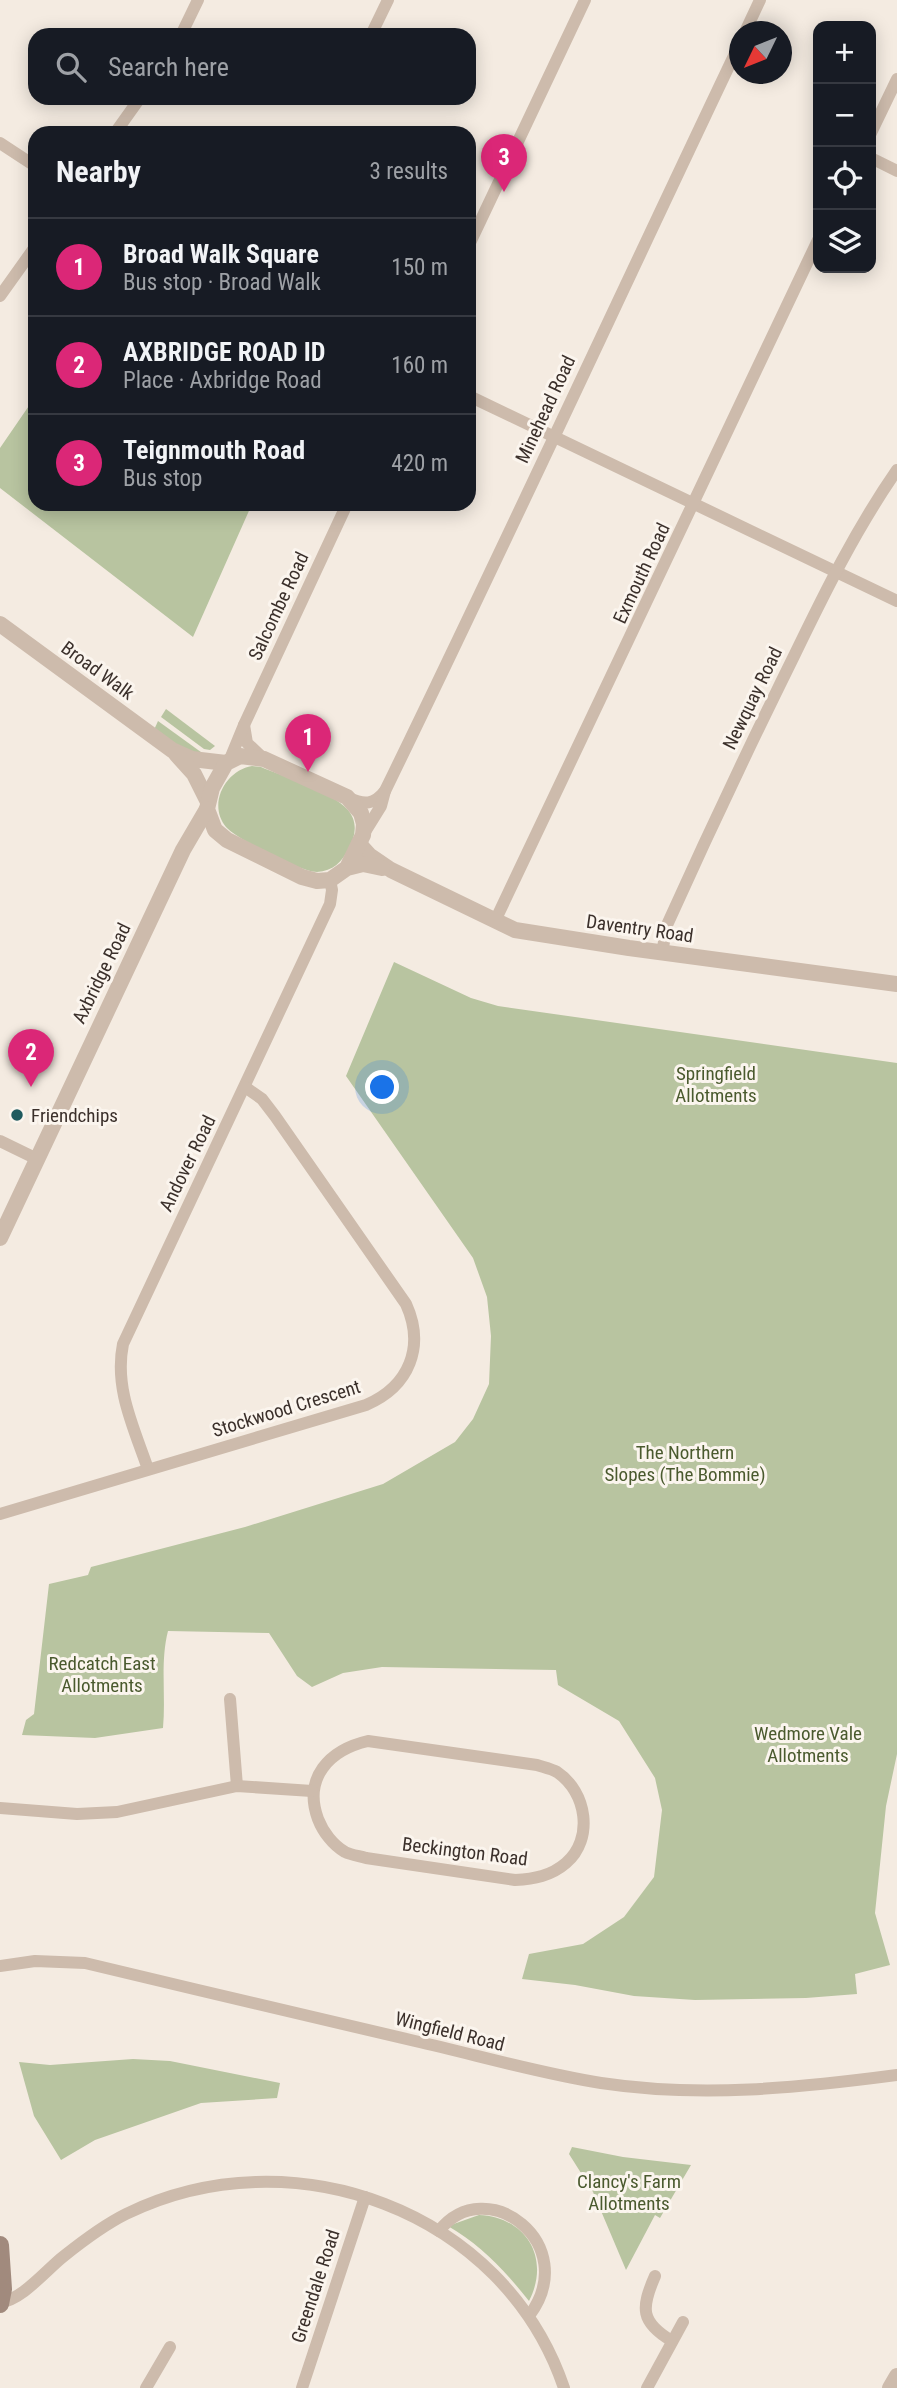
<!DOCTYPE html>
<html lang="en">
<head>
<meta charset="utf-8">
<style>
	body { margin:0; font-family:"Roboto Condensed",sans-serif; background:#242831; color:#f1f3f6 }
	.controls { position:absolute; right:21px; top:21px; display:grid; overflow:hidden; border-radius:14px; box-shadow:0 4px 18px #0003 }
	.controls button { width:63px; height:63px; display:grid; place-items:center; padding:0; border:0; border-bottom:2px solid #363941; background:#171b24; color:#f1f3f6; font:35px sans-serif }
	.compass { position:absolute; left:729px; top:21px; width:63px; height:63px; border-radius:50%; background:#171b24; box-shadow:0 4px 18px #0003; rotate:227deg }
	.you { position:absolute; left:383px; top:1088px; width:24px; height:24px; margin:-18px; border:5px solid #fff; border-radius:50%; background:#1a73e8; box-shadow:0 0 0 10px #1a73e833 }
	.badge { display:grid; place-items:center; width:46px; height:46px; border-radius:50%; background:#db2777; color:#fff; font-size:23px; font-weight:700 }
	.pin { position:absolute; translate:-50% -58px; filter:drop-shadow(0 2px 4px #0008) }
	.pin::after { content:''; position:absolute; top:37px; width:24px; height:21px; background:inherit; clip-path:polygon(0 0,100% 0,50% 100%) }
	.list { margin:0; padding:0; list-style:none }
	h2 { display:flex; justify-content:space-between; align-items:center; height:91px; margin:0; padding:0 28px; font-size:30px }
	h2 small { font-size:23px; font-weight:400; color:#9ea1a6 }
	.list li { display:grid; grid-template-columns:46px 1fr auto; gap:21px; align-items:center; box-sizing:border-box; height:98px; padding:0 28px; border-top:2px solid #363941 }
	.list b { display:block; font-size:26px; white-space:nowrap }
	.list p { margin:0; font-size:23px; white-space:nowrap; color:#9ea1a6 }
	.list em { font-size:23px; font-style:normal; color:#9ea1a6 }
	.icon { flex:none; width:38px; height:38px; fill:none; stroke:currentColor; stroke-width:2; stroke-linecap:round; stroke-linejoin:round }
	.map { position:relative; flex:none; width:897px; height:2388px; overflow:hidden }
	.search { position:absolute; background:#171b24; box-shadow:0 4px 18px #0003; left:28px; top:28px; width:448px; height:77px; display:flex; align-items:center; gap:18px; box-sizing:border-box; padding:0 24px; border-radius:21px; color:#9ea1a6; font-size:26px }
	.panel { position:absolute; background:#171b24; box-shadow:0 4px 18px #0003; left:28px; top:126px; width:448px; height:385px; border-radius:21px }
	.map>svg:first-child { display:block }
	.green { fill:#b8c4a0 }
	.lines { fill:none; stroke-linecap:round; stroke-linejoin:round }
	.minor { stroke:#cdbbac; stroke-width:12 }
	.tertiary { stroke:#cdbbac; stroke-width:16 }
	.secondary { stroke:#a18a7d; stroke-width:18 }
	.poi-dot { fill:#1f5a5e; stroke:#fbf5ee; stroke-width:2.5 }
	.labels { text-anchor:middle; stroke-width:6; stroke-linejoin:round; paint-order:stroke }
	.street-label { font-size:19px; fill:#3b302b; stroke:#fbf5ee }
	.park-label { font-size:19px; fill:#4a5a2e; stroke:#fbf5ee }
	.poi-label { font-size:19px; fill:#3b302b; stroke:#fbf5ee; text-anchor:start }
</style>
</head>
<body>
<div class="map">
<svg width="897" height="2388" viewBox="0 0 897 2388">
	<rect width="100%" height="100%" fill="#f4ebe1"/>
	<g class="green">
		<polygon points="35,397 35,504 252,504 193,637 0,488 0,448"/>
		<polygon points="166,709 215,746 210,750 204,749 161,717"/>
		<polygon points="158,721 205,755 196,758 154,730"/>
		<path d="M252,766L261,767C280,775 335,794 347,809C358,821 356,835 349,848C342,862 333,871 317,872C301,872 236,839 226,827C207,804 226,770 252,766Z"/>
		<path d="M394,962L471,998L498,1006L897,1063V1754L886,1806L875,1913L890,1965L855,1974L857,1994L806,1998L695,2000L634,1996L575,1985L522,1979L529,1954L583,1944L624,1917L654,1877L662,1810L655,1778L619,1721L558,1685L556,1670L382,1667L343,1673L312,1687L297,1676L269,1633L168,1631C160,1662 166,1696 163,1728L95,1738L22,1735L26,1720L34,1714L49,1584L88,1575L91,1567L245,1527L383,1484L455,1442L473,1419L489,1384L491,1336L487,1297L473,1258L346,1076Z"/>
		<polygon points="133,2059 170,2061 280,2083 277,2098 201,2103 95,2140 61,2160 34,2116 19,2062 50,2065"/>
		<polygon points="572,2147 623,2157 691,2165 660,2218 655,2215 626,2270 593,2192 569,2154"/>
		<path d="M479,2215C526,2217 551,2258 529,2301C506,2272 481,2245 448,2226Z"/>
	</g>
	<g class="lines">
		<g class="minor">
			<polyline points="745,32 760,0"/>
			<polyline points="181,35 198,0"/>
			<polyline points="371,35 388,0"/>
			<polyline points="115,133 140,98"/>
			<polyline points="871,133 897,79"/>
			<polyline points="0,143 35,166"/>
			<polyline points="871,158 897,171"/>
			<polyline points="469,245 585,0"/>
			<polyline points="0,296 35,247"/>
			<polyline points="469,396 897,601"/>
			<polyline points="244,725 247,743 264,759"/>
			<polyline points="230,759 244,725 347,504"/>
			<path d="M349,798C364,805 374,805 385,791"/>
			<path d="M363,835L381,806L385,791C506,543 621,293 740,43"/>
			<polyline points="495,921 818,240"/>
			<path d="M662,953L667,925C708,834 750,745 794,656C825,592 856,529 897,470"/>
			<polyline points="0,1141 37,1159"/>
			<path d="M148,1469C134,1428 114,1388 123,1344L330,904L332,890L330,880"/>
			<path d="M0,1514L366,1405C410,1386 425,1346 406,1304L275,1116L262,1099L245,1087"/>
			<polyline points="230,1699 237,1786"/>
			<path d="M368,1741L537,1765C543,1767 552,1769 557,1772C587,1792 594,1839 566,1863C551,1876 534,1879 515,1880L366,1858C359,1856 351,1855 345,1852C333,1845 323,1832 318,1819C303,1778 329,1750 368,1741Z"/>
			<polyline points="0,1808 77,1814 117,1812 237,1786 312,1791"/>
			<path d="M0,1966L35,1961L85,1963C195,1989 305,2016 415,2041C477,2055 538,2073 601,2083C700,2098 799,2088 897,2075"/>
			<path d="M439,2231C486,2171 583,2244 529,2316"/>
			<path d="M655,2276C641,2308 640,2322 672,2341"/>
			<path d="M1,2302C22,2300 47,2269 64,2256C84,2240 104,2225 126,2214C291,2133 504,2210 564,2388"/>
			<polyline points="146,2388 170,2347"/>
			<polyline points="302,2388 365,2197"/>
			<polyline points="647,2388 683,2322"/>
		</g>
		<g class="tertiary">
			<polyline points="0,624 172,750 192,759 226,763"/>
			<polyline points="176,754 194,774 208,802"/>
			<polyline points="359,844 369,855 391,870 515,930 629,948 897,984"/>
			<polyline points="347,868 363,835 364,824 361,813 347,797 264,759 240,756 226,763 212,788 207,809 215,830 227,840 302,877 317,881 330,880 347,868 363,864 382,868"/>
			<polyline points="0,1238 183,850 207,809"/>
			<polyline points="890,2388 897,2376"/>
		</g>
		<polyline class="secondary" points="0,2245 3,2289 0,2304"/>
	</g>
	<circle class="poi-dot" cx="17" cy="1115" r="7"/>
	<g class="labels">
		<g class="street-label">
			<text transform="translate(545 409) rotate(-65)" y="7">Minehead Road</text>
			<text transform="translate(641 573) rotate(-65)" y="7">Exmouth Road</text>
			<text transform="translate(278 606) rotate(-65)" y="7">Salcombe Road</text>
			<text transform="translate(98 670) rotate(36)" y="7">Broad Walk</text>
			<text transform="translate(752 698) rotate(-64)" y="7">Newquay Road</text>
			<text transform="translate(640 928) rotate(8)" y="7">Daventry Road</text>
			<text transform="translate(101 973) rotate(-64)" y="7">Axbridge Road</text>
			<text transform="translate(187 1163) rotate(-64)" y="7">Andover Road</text>
			<text transform="translate(286 1408) rotate(-17)" y="7">Stockwood Crescent</text>
			<text transform="translate(465 1851) rotate(7)" y="7">Beckington Road</text>
			<text transform="translate(450 2031) rotate(14)" y="7">Wingfield Road</text>
			<text transform="translate(315 2286) rotate(-72)" y="7">Greendale Road</text>
		</g>
		<g class="park-label">
			<text x="716" y="1080">Springfield<tspan x="716" dy="22">Allotments</tspan></text>
			<text x="685" y="1459">The Northern<tspan x="685" dy="22">Slopes (The Bommie)</tspan></text>
			<text x="102" y="1670">Redcatch East<tspan x="102" dy="22">Allotments</tspan></text>
			<text x="808" y="1740">Wedmore Vale<tspan x="808" dy="22">Allotments</tspan></text>
			<text x="629" y="2188">Clancy's Farm<tspan x="629" dy="22">Allotments</tspan></text>
		</g>
		<g class="poi-label">
			<text x="31" y="1122">Friendchips</text>
		</g>
	</g>
</svg>
<div class="controls">
<button>+</button>
<button>−</button>
<button><svg class="icon" aria-label="locate" viewBox="0 0 24 24"><circle cx="12" cy="12" r="6"/><path d="M12 2v4M12 18v4M2 12h4M18 12h4"/></svg></button>
<button><svg class="icon" aria-label="layers" viewBox="0 0 24 24"><path d="M12 4l9 5-9 5-9-5zM3 14l9 5 9-5"/></svg></button>
</div>
<svg class="compass" viewBox="-18 -18 36 36"><path d="M0-13l5 13h-10z" fill="#e53935"/><path d="M0 13l5-13h-10z" fill="#9ea1a6"/></svg>
<div class="you"></div>
<div class="pin badge" style="left:308px;top:772px">1</div>
<div class="pin badge" style="left:31px;top:1087px">2</div>
<div class="pin badge" style="left:504px;top:192px">3</div>
<div class="search"><svg class="icon" aria-label="search" viewBox="0 0 24 24"><circle cx="10" cy="10" r="6"/><path d="M15 15l6 6"/></svg>Search here</div>
<section class="panel">
<h2>Nearby<small>3 results</small></h2>
<ul class="list">
<li><span class="badge">1</span><div><b>Broad Walk Square</b><p>Bus stop · Broad Walk</p></div><em>150 m</em></li>
<li><span class="badge">2</span><div><b>AXBRIDGE ROAD ID</b><p>Place · Axbridge Road</p></div><em>160 m</em></li>
<li><span class="badge">3</span><div><b>Teignmouth Road</b><p>Bus stop</p></div><em>420 m</em></li>
</ul>
</section>
</div>
</body>
</html>
